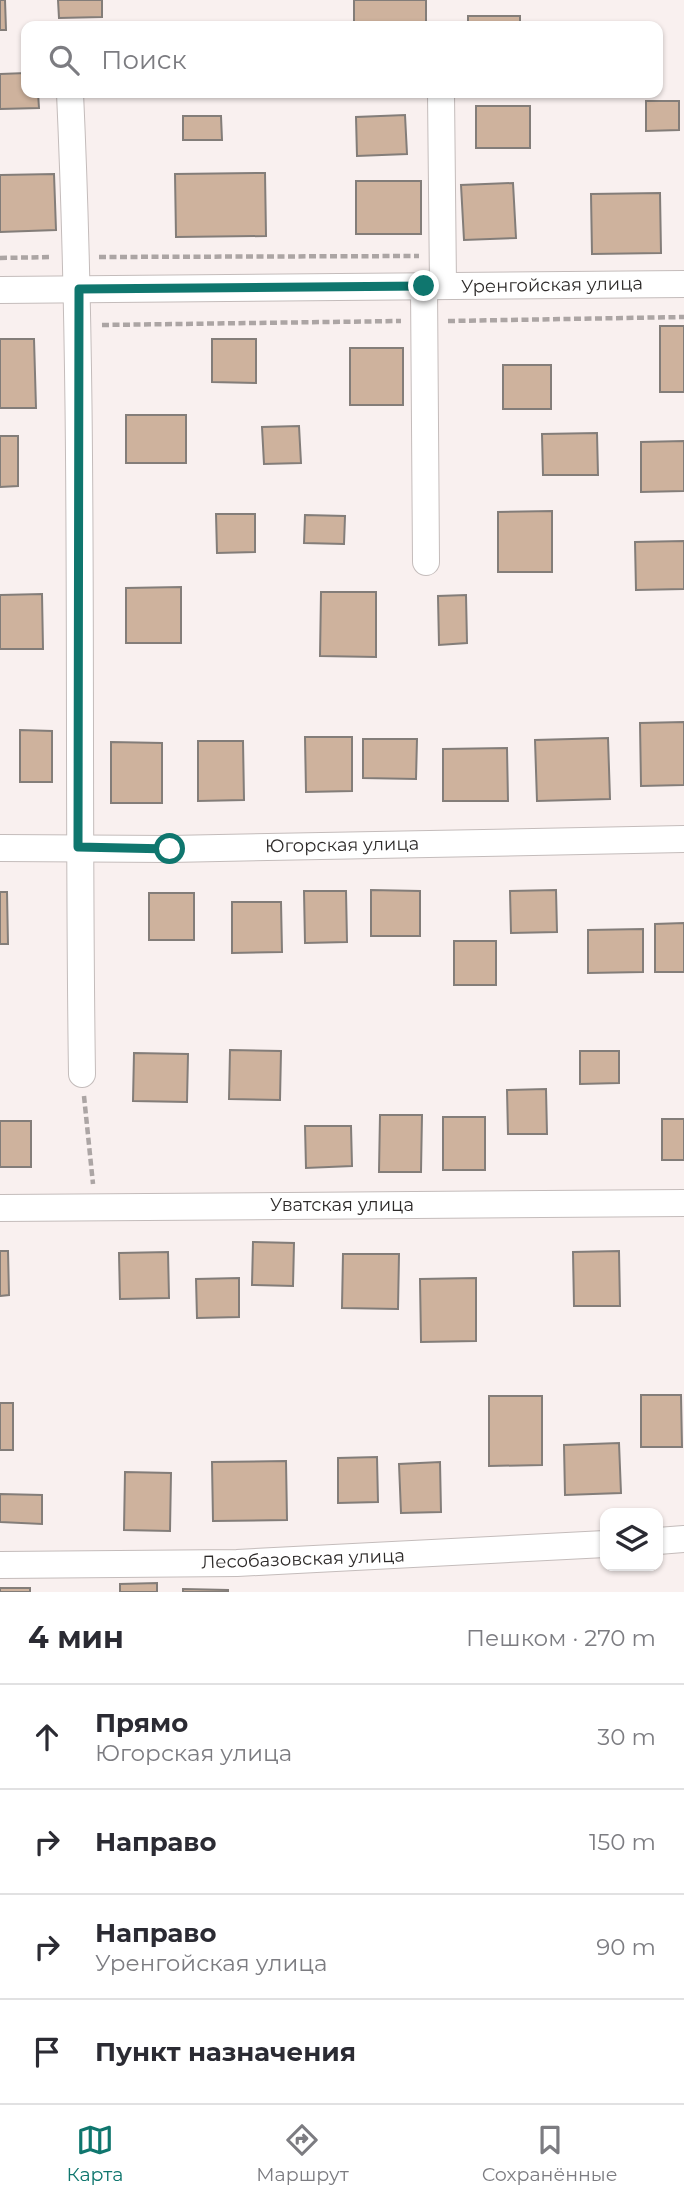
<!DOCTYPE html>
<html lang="ru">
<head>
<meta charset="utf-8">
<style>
	body { margin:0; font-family:Montserrat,sans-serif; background:#f2f2f3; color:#2b2b33 }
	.controls { position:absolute; right:21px; bottom:21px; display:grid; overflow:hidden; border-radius:14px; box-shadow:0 2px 5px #0004 }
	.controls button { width:63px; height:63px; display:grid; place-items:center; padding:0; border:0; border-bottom:2px solid #e1e1e2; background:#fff; color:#2b2b33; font:35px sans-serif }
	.stop { position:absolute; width:21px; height:21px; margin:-16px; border:5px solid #0f766e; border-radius:50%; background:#fff }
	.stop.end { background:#0f766e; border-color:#fff; box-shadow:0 2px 7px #0008 }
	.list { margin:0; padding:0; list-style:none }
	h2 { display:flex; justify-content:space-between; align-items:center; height:91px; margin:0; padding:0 28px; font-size:30px }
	h2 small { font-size:23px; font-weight:400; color:#7c7c81 }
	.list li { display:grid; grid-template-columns:46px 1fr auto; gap:21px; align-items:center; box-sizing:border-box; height:105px; padding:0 28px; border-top:2px solid #e1e1e2 }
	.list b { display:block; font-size:26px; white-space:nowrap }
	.list p { margin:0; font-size:23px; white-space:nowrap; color:#7c7c81 }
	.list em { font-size:23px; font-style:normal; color:#7c7c81 }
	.icon { flex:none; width:38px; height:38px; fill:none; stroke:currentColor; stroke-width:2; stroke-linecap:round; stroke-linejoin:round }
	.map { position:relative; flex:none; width:684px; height:1592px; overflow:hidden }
	.search { position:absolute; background:#fff; box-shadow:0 2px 5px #0004; left:21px; right:21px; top:21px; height:77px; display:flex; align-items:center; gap:18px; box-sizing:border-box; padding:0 24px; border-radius:14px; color:#7c7c81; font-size:26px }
	.sheet { height:511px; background:#fff }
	nav { display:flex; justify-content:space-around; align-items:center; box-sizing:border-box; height:98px; border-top:2px solid #e1e1e2; background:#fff; font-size:19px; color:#7c7c81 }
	nav a { display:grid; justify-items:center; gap:4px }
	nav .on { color:#0f766e }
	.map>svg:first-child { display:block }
	.building { fill:#ceb29d; stroke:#837d79; stroke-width:2 }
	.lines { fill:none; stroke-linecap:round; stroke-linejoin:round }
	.minor-casing { stroke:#c4bcbb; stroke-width:28 }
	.path { stroke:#aca5a4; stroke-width:4.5; stroke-dasharray:7 3.5; stroke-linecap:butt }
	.minor { stroke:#fff; stroke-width:26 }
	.route { stroke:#0f766e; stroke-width:9 }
	.labels { text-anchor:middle; stroke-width:5; stroke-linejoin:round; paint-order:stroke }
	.street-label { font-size:18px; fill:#2e2b2a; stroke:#fff }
</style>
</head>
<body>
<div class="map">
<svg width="684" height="1592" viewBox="0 0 684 1592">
	<rect width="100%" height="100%" fill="#f9f0ef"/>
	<g class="building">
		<polygon points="0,0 5,0 6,30 0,30"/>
		<polygon points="58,0 102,0 102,17 59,18"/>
		<rect x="354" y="0" width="72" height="26"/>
		<rect x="468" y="16" width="52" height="10"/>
		<polygon points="26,73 26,93 38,93 39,108 0,109 0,74"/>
		<polygon points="112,93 163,93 164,95 113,97"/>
		<rect x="366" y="93" width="43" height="1"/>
		<polygon points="646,101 679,101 679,130 646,131"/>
		<rect x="476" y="106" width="54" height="42"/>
		<polygon points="405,115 407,154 357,156 356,117"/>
		<polygon points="183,116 221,116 222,140 183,140"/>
		<polygon points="265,173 266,236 176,237 175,174"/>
		<polygon points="54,174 56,230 0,232 0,175"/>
		<rect x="356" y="181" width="65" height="53"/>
		<polygon points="513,183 516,238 464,240 461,185"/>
		<polygon points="660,193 661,253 592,254 591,194"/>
		<rect x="660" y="326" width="24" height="66"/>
		<polygon points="0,339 34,339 36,408 0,408"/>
		<polygon points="212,339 256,339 256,383 212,382"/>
		<rect x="350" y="348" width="53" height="57"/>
		<rect x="503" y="365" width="48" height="44"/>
		<rect x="126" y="415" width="60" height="48"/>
		<polygon points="299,426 301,463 264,464 262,427"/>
		<polygon points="597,433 598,475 543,475 542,434"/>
		<polygon points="0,436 18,436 18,486 0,487"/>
		<polygon points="684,441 684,491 641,492 641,442"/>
		<polygon points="552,511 552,572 498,572 498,512"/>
		<polygon points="216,514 255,514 255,552 217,553"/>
		<polygon points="305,515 345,516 344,544 304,543"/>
		<polygon points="684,541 684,589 636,590 635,542"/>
		<polygon points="181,587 181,643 126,643 126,588"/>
		<polygon points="321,592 376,592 376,657 320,656"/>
		<polygon points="42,594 43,649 0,649 0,595"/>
		<polygon points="466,595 467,643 439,645 438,596"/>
		<polygon points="684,722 684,785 641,786 640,723"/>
		<polygon points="20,730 52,731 52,782 20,782"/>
		<polygon points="305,737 352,737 352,791 306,792"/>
		<polygon points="608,738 610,799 537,801 535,740"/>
		<polygon points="363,739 417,739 416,779 363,778"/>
		<polygon points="198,741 243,741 244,800 198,801"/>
		<polygon points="111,742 162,743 162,803 111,803"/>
		<polygon points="507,748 508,801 443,801 443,749"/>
		<polygon points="371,890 420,891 420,936 371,936"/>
		<polygon points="556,890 557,932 511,933 510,891"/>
		<polygon points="304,891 346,891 347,942 305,943"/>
		<polygon points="0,892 7,892 8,944 0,944"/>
		<rect x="149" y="893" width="45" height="47"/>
		<polygon points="232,902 281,902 282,952 232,953"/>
		<polygon points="684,923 684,972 655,972 655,924"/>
		<polygon points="643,929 643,972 588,973 588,930"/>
		<rect x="454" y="941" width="42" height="44"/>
		<polygon points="230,1050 281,1051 280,1100 229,1099"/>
		<polygon points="580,1051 619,1051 619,1083 580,1084"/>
		<polygon points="134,1053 188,1054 187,1102 133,1101"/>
		<polygon points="546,1089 547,1134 508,1134 507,1090"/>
		<polygon points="380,1115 422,1115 421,1172 379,1172"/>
		<rect x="443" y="1117" width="42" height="53"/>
		<rect x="662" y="1119" width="22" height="41"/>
		<rect x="0" y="1121" width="31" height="46"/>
		<polygon points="305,1126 351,1126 352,1166 306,1168"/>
		<polygon points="253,1242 294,1243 293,1286 252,1285"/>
		<polygon points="0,1251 8,1251 9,1295 0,1296"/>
		<polygon points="619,1251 620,1306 574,1306 573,1252"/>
		<polygon points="168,1252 169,1298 120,1299 119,1253"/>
		<polygon points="343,1254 399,1254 398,1309 342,1308"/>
		<polygon points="239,1278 239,1317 197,1318 196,1279"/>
		<polygon points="476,1278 476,1341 421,1342 420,1279"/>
		<polygon points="641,1395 681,1395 682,1447 641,1447"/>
		<polygon points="489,1396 542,1396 542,1465 489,1466"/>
		<rect x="0" y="1403" width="13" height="47"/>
		<polygon points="619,1443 621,1493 565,1495 564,1445"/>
		<polygon points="377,1457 378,1502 338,1503 338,1458"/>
		<polygon points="286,1461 287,1520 213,1521 212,1462"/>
		<polygon points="440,1462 441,1512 401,1513 399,1464"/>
		<polygon points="125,1472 171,1473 170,1531 124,1530"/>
		<polygon points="0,1494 42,1495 42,1524 0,1522"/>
		<polygon points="157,1583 157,1592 120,1592 120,1584"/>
		<rect x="0" y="1588" width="30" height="4"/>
		<polygon points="183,1589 228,1590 228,1592 183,1592"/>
	</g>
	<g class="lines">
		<defs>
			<g id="minor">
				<path d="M70,93C85,420 77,747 82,1074"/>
				<polyline points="441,93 443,286"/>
				<polyline points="424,286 426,562"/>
				<polyline points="0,290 684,284"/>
				<polyline points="0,848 170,849 684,839"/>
				<polyline points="0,1208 684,1203"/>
				<polyline points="658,1541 684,1539"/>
				<polyline points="0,1565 237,1563 605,1544"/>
			</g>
		</defs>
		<use href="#minor" class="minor-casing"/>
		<g class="path">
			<polyline points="99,257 419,256"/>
			<polyline points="0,258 52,257"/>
			<polyline points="448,321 684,317"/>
			<polyline points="102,325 401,321"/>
			<polyline points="84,1096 93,1184"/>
		</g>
		<use href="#minor" class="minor"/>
	</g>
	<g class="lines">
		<polyline class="route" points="170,849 78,847 79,289 424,286"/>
	</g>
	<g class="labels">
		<g class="street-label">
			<text transform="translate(552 285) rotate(-1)" y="6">Уренгойская улица</text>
			<text transform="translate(342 845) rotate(-1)" y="6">Югорская улица</text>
			<text x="342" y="1211">Уватская улица</text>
			<text transform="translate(303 1559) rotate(-2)" y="6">Лесобазовская улица</text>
		</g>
	</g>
</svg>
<div class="controls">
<button><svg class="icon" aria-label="layers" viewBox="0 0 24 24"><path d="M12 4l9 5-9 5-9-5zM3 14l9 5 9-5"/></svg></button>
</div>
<div class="stop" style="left:170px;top:849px"></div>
<div class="stop end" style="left:424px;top:286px"></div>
<div class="search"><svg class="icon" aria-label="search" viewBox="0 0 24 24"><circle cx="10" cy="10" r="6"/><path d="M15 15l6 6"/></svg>Поиск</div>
</div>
<section class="sheet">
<h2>4 мин<small>Пешком · 270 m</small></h2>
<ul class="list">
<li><svg class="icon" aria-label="ahead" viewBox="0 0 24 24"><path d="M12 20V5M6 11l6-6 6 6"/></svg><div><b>Прямо</b><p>Югорская улица</p></div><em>30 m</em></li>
<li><svg class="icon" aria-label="right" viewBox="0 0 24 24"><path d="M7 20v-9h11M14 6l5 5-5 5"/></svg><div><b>Направо</b></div><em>150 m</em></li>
<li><svg class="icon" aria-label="right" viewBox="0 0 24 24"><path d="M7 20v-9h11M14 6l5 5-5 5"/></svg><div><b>Направо</b><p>Уренгойская улица</p></div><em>90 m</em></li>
<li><svg class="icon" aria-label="arrive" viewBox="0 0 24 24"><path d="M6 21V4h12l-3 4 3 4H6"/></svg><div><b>Пункт назначения</b></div></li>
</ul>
</section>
<nav>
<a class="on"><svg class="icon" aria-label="map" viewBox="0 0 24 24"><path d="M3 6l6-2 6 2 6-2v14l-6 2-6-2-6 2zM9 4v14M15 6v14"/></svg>Карта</a>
<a><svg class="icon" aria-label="directions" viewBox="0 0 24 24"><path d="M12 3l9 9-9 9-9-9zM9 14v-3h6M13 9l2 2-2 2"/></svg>Маршрут</a>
<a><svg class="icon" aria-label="saved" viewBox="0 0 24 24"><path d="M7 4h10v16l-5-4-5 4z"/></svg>Сохранённые</a>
</nav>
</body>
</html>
